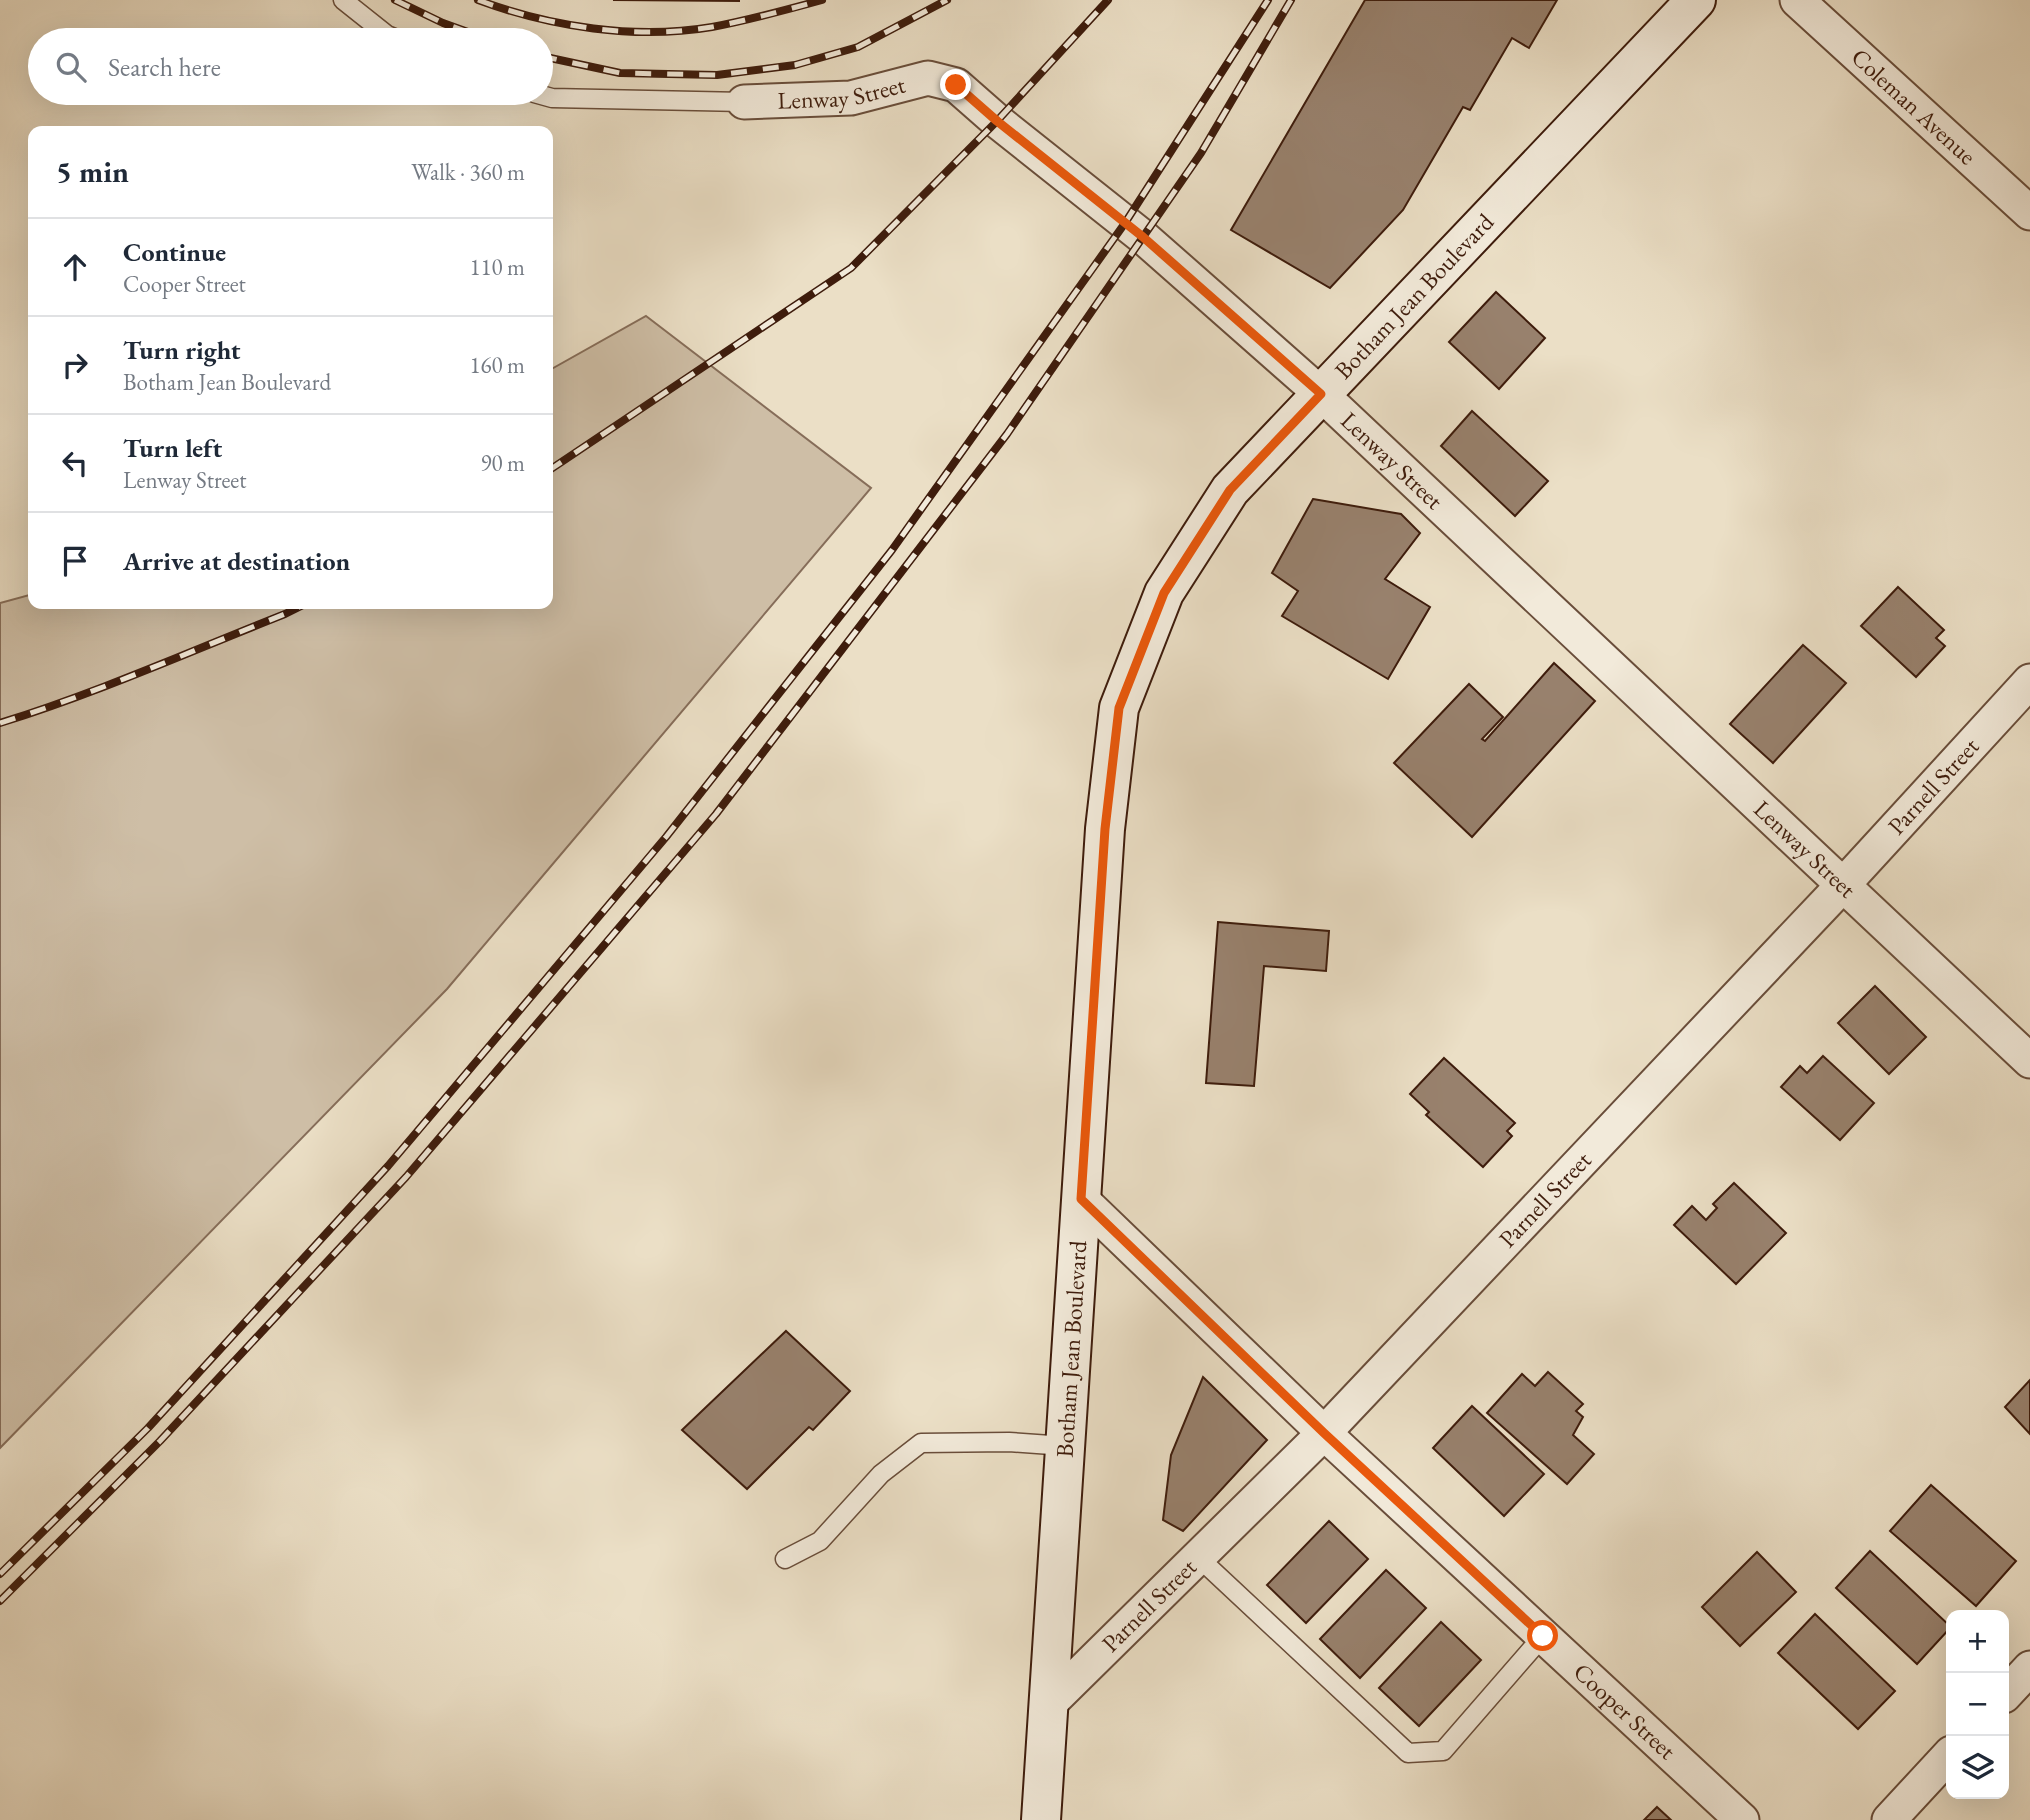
<!DOCTYPE html>
<html lang="en">
<head>
<meta charset="utf-8">
<style>
	body { margin:0; font-family:"EB Garamond",serif; background:#f6f6f7; color:#1f2937 }
	.controls { position:absolute; right:21px; bottom:21px; display:grid; overflow:hidden; border-radius:14px; box-shadow:0 7px 28px #0002 }
	.controls button { width:63px; height:63px; display:grid; place-items:center; padding:0; border:0; border-bottom:2px solid #e0e1e3; background:#fff; color:#1f2937; font:35px sans-serif }
	.stop { position:absolute; width:21px; height:21px; margin:-16px; border:5px solid #ea580c; border-radius:50%; background:#fff }
	.stop.end { background:#ea580c; border-color:#fff; box-shadow:0 2px 7px #0008 }
	.list { margin:0; padding:0; list-style:none }
	h2 { display:flex; justify-content:space-between; align-items:center; height:91px; margin:0; padding:0 28px; font-size:30px }
	h2 small { font-size:23px; font-weight:400; color:#747a83 }
	.list li { display:grid; grid-template-columns:46px 1fr auto; gap:21px; align-items:center; box-sizing:border-box; height:98px; padding:0 28px; border-top:2px solid #e0e1e3 }
	.list b { display:block; font-size:26px; white-space:nowrap }
	.list p { margin:0; font-size:23px; white-space:nowrap; color:#747a83 }
	.list em { font-size:23px; font-style:normal; color:#747a83 }
	.icon { flex:none; width:38px; height:38px; fill:none; stroke:currentColor; stroke-width:2; stroke-linecap:round; stroke-linejoin:round }
	.map { position:relative; flex:none; width:2030px; height:1820px; overflow:hidden }
	.search { position:absolute; background:#fff; box-shadow:0 7px 28px #0002; left:28px; top:28px; width:525px; height:77px; display:flex; align-items:center; gap:18px; box-sizing:border-box; padding:0 24px; border-radius:38px; color:#747a83; font-size:26px }
	.panel { position:absolute; background:#fff; box-shadow:0 7px 28px #0002; left:28px; top:126px; width:525px; height:483px; border-radius:14px }
	.map>svg:first-child { display:block }
	.green { fill:#cebea6; stroke:#866d59; stroke-width:2 }
	.building { fill:#98816d; stroke:#3e1c0c; stroke-width:2 }
	.lines { fill:none; stroke-linecap:round; stroke-linejoin:round }
	.service-casing { stroke:#694d3a; stroke-width:21 }
	.minor-casing { stroke:#694d3a; stroke-width:37 }
	.secondary-casing { stroke:#3e1c0c; stroke-width:42 }
	.service { stroke:#f2eada; stroke-width:18 }
	.minor { stroke:#f2eada; stroke-width:33 }
	.secondary { stroke:#f2eada; stroke-width:38 }
	.rail-casing { stroke:#3e1c0c; stroke-width:8 }
	.rail { stroke:#f2eada; stroke-width:5; stroke-dasharray:16; stroke-linecap:butt }
	.route { stroke:#ea580c; stroke-width:9 }
	.labels { text-anchor:middle; stroke-width:5; stroke-linejoin:round; paint-order:stroke }
	.street-label { font-size:24px; fill:#3e1c0c; stroke:#f2eada }
</style>
</head>
<body>
<div class="map">
<svg width="2030" height="1820" viewBox="0 0 2030 1820">
	<rect width="100%" height="100%" fill="#ebdfc6"/>
	<filter id="stains"><feTurbulence type="fractalNoise" baseFrequency=".00286" numOctaves="4"/><feColorMatrix values="0 0 0 0 .2 0 0 0 0 .09 0 0 0 0 .02 0 0 0 .5 -.17"/></filter>
	<radialGradient id="worn" r=".72"><stop offset=".6" stop-color="#630" stop-opacity="0"/><stop offset="1" stop-color="#630" stop-opacity=".3"/></radialGradient>
	<polygon class="green" points="646,316 871,488 447,989 0,1448 0,603 33,594 33,604 548,604 548,371"/>
	<g class="building">
		<polygon points="613,0 739,0 739,1"/>
		<polygon points="1365,0 1557,0 1529,48 1512,38 1470,110 1463,107 1403,210 1330,288 1231,230"/>
		<polygon points="292,32 303,40 285,40"/>
		<polygon points="1496,292 1545,338 1499,389 1449,342"/>
		<polygon points="1472,411 1548,481 1515,516 1441,446"/>
		<polygon points="1313,499 1401,514 1420,533 1385,579 1430,607 1388,679 1282,616 1298,591 1272,573"/>
		<polygon points="1898,587 1944,630 1936,638 1945,646 1916,677 1861,626"/>
		<polygon points="1803,645 1846,683 1773,763 1730,724"/>
		<polygon points="1554,663 1595,701 1472,837 1394,763 1469,684 1503,717 1482,739 1485,741"/>
		<polygon points="1218,922 1329,931 1326,971 1264,966 1254,1086 1206,1083"/>
		<polygon points="1875,986 1926,1037 1889,1074 1838,1023"/>
		<polygon points="1823,1056 1874,1103 1840,1140 1781,1087 1800,1066 1807,1073"/>
		<polygon points="1444,1058 1515,1123 1507,1131 1512,1136 1483,1167 1426,1115 1429,1112 1410,1094"/>
		<polygon points="1734,1183 1786,1233 1736,1284 1674,1225 1692,1206 1706,1220 1717,1208 1713,1204"/>
		<polygon points="786,1331 850,1391 813,1430 809,1427 747,1489 682,1430"/>
		<polygon points="1548,1372 1583,1404 1576,1411 1583,1417 1573,1435 1594,1454 1567,1484 1487,1413 1522,1374 1535,1386"/>
		<polygon points="1203,1377 1267,1440 1183,1531 1163,1520 1171,1455"/>
		<polygon points="2030,1380 2030,1434 2005,1407"/>
		<polygon points="1472,1406 1544,1474 1504,1516 1433,1448"/>
		<polygon points="1931,1485 2016,1561 1976,1606 1890,1531"/>
		<polygon points="1329,1521 1368,1559 1306,1623 1267,1585"/>
		<polygon points="1870,1551 1951,1627 1917,1664 1836,1588"/>
		<polygon points="1757,1552 1796,1592 1740,1646 1702,1607"/>
		<polygon points="1386,1570 1426,1608 1360,1678 1320,1639"/>
		<polygon points="1815,1614 1895,1691 1858,1729 1778,1653"/>
		<polygon points="1441,1622 1481,1660 1419,1726 1379,1688"/>
		<polygon points="1657,1807 1671,1820 1644,1820"/>
	</g>
	<g class="lines">
		<defs>
			<g id="service">
				<polyline points="343,0 387,35 399,40"/>
				<polyline points="534,93 552,98 744,102"/>
				<polyline points="1198,1557 1408,1753 1443,1751 1543,1636"/>
				<polyline points="785,1559 820,1541 881,1474 921,1443 1009,1442 1065,1446"/>
			</g>
			<g id="minor">
				<path id="s1" d="M1797,0L2030,213"/>
				<path id="s2" d="M744,102L851,98L928,78L956,85L997,121L1143,237L1321,394L2030,1061"/>
				<path id="s3" d="M1081,1199L1324,1433L1742,1820"/>
				<polyline points="2004,1696 2030,1668"/>
				<path id="s4" d="M1048,1705L1324,1433L1842,886L2030,681"/>
				<polyline points="1889,1820 1951,1753"/>
			</g>
			<g id="secondary">
				<path id="s5" d="M1041,1820L1105,829L1119,708L1164,593L1230,490L1696,0"/>
			</g>
		</defs>
		<use href="#service" class="service-casing"/>
		<use href="#minor" class="minor-casing"/>
		<use href="#secondary" class="secondary-casing"/>
		<use href="#service" class="service"/>
		<use href="#minor" class="minor"/>
		<use href="#secondary" class="secondary"/>
		<defs>
			<g id="rail">
				<polyline points="395,0 443,23 490,40"/>
				<path d="M478,0C551,27 635,40 712,27C749,20 786,10 822,0"/>
				<polyline points="541,56 620,73 717,75 795,65 858,47 947,0"/>
				<polyline points="548,471 851,268 997,121 1108,0"/>
				<path d="M0,723C97,693 191,651 285,614L305,604"/>
				<polyline points="0,1574 148,1428 388,1166 666,837 892,550 1125,223 1268,0"/>
				<polyline points="0,1601 160,1441 406,1177 716,814 1007,434 1201,153 1291,0"/>
			</g>
		</defs>
		<use href="#rail" class="rail-casing"/>
		<use href="#rail" class="rail"/>
	</g>
	<g class="lines">
		<polyline class="route" points="956,85 997,121 1143,237 1321,394 1230,490 1164,593 1119,708 1105,829 1081,1199 1324,1433 1543,1636"/>
	</g>
	<g class="labels">
		<g class="street-label">
			<text dy="8" stroke="none"><textPath href="#s2" startOffset="98">Lenway Street</textPath></text>
			<text dy="8" stroke="none"><textPath href="#s1" startOffset="158">Coleman Avenue</textPath></text>
			<text dy="8" stroke="none"><textPath href="#s5" startOffset="1628">Botham Jean Boulevard</textPath></text>
			<text dy="8" stroke="none"><textPath href="#s2" startOffset="791">Lenway Street</textPath></text>
			<text dy="8" stroke="none"><textPath href="#s4" startOffset="1276">Parnell Street</textPath></text>
			<text dy="8" stroke="none"><textPath href="#s2" startOffset="1358">Lenway Street</textPath></text>
			<text dy="8" stroke="none"><textPath href="#s4" startOffset="709">Parnell Street</textPath></text>
			<text dy="8" stroke="none"><textPath href="#s5" startOffset="472">Botham Jean Boulevard</textPath></text>
			<text dy="8" stroke="none"><textPath href="#s4" startOffset="142">Parnell Street</textPath></text>
			<text dy="8" stroke="none"><textPath href="#s3" startOffset="747">Cooper Street</textPath></text>
		</g>
	</g>
	<rect width="100%" height="100%" filter="url(#stains)"/>
	<rect width="100%" height="100%" fill="url(#worn)"/>
</svg>
<div class="controls">
<button>+</button>
<button>−</button>
<button><svg class="icon" aria-label="layers" viewBox="0 0 24 24"><path d="M12 4l9 5-9 5-9-5zM3 14l9 5 9-5"/></svg></button>
</div>
<div class="stop" style="left:1543px;top:1636px"></div>
<div class="stop end" style="left:956px;top:85px"></div>
<div class="search"><svg class="icon" aria-label="search" viewBox="0 0 24 24"><circle cx="10" cy="10" r="6"/><path d="M15 15l6 6"/></svg>Search here</div>
<section class="panel">
<h2>5 min<small>Walk · 360 m</small></h2>
<ul class="list">
<li><svg class="icon" aria-label="ahead" viewBox="0 0 24 24"><path d="M12 20V5M6 11l6-6 6 6"/></svg><div><b>Continue</b><p>Cooper Street</p></div><em>110 m</em></li>
<li><svg class="icon" aria-label="right" viewBox="0 0 24 24"><path d="M7 20v-9h11M14 6l5 5-5 5"/></svg><div><b>Turn right</b><p>Botham Jean Boulevard</p></div><em>160 m</em></li>
<li><svg class="icon" aria-label="left" viewBox="0 0 24 24"><path d="M17 20v-9H6M10 6l-5 5 5 5"/></svg><div><b>Turn left</b><p>Lenway Street</p></div><em>90 m</em></li>
<li><svg class="icon" aria-label="arrive" viewBox="0 0 24 24"><path d="M6 21V4h12l-3 4 3 4H6"/></svg><div><b>Arrive at destination</b></div></li>
</ul>
</section>
</div>
</body>
</html>
